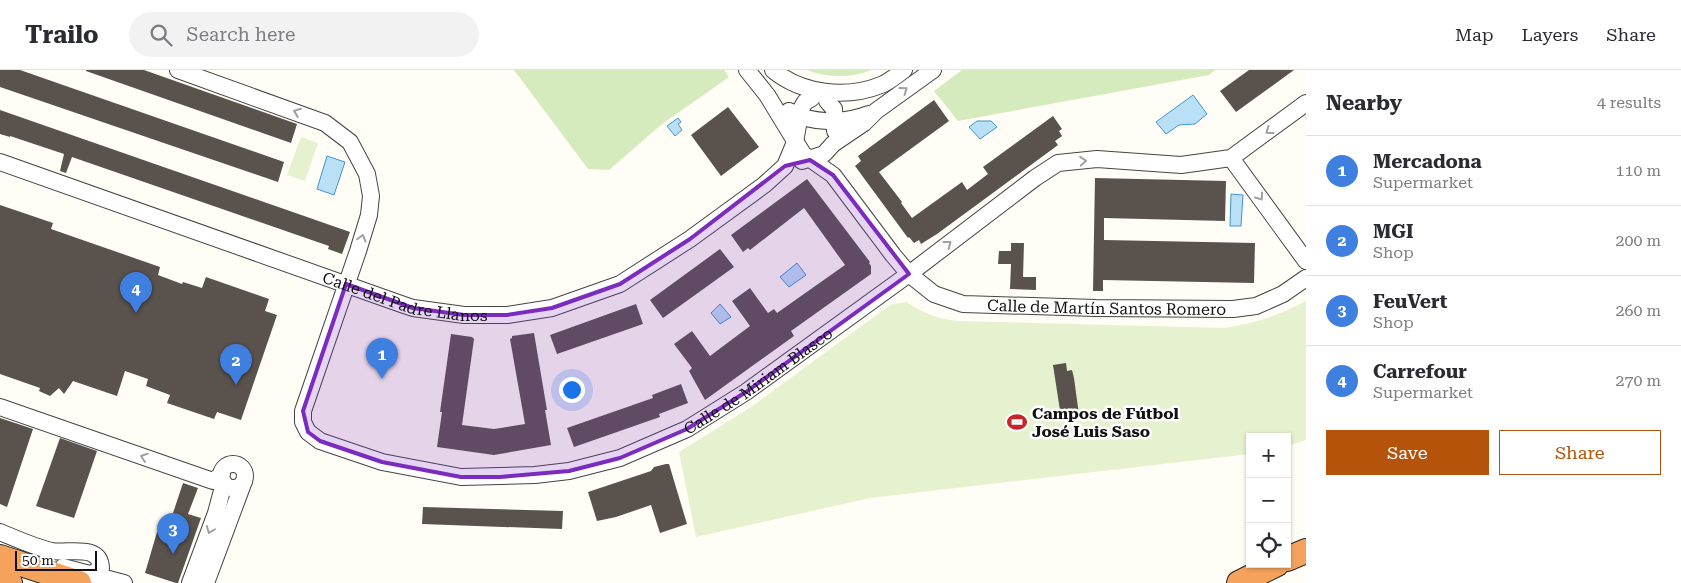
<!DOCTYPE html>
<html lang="en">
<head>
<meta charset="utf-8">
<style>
	body { margin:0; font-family:"Roboto Serif",serif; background:#f2f2f3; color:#2b2b33 }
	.controls { position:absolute; right:15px; bottom:15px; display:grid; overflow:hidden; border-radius:0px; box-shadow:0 1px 4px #0004 }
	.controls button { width:45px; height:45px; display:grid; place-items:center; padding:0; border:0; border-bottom:1px solid #e1e1e2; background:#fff; color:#2b2b33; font:25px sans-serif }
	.scale { position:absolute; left:15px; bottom:12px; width:82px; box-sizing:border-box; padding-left:5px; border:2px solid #111; border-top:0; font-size:14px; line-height:18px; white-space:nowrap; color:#111; -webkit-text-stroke:4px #fff; paint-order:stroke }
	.you { position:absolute; left:571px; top:319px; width:18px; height:18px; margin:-12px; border:4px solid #fff; border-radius:50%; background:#1a73e8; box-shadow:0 0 0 8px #1a73e833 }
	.badge { display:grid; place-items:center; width:32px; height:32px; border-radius:50%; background:#b45309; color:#fff; font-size:16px; font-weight:700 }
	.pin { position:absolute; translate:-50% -41px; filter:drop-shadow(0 1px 2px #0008) }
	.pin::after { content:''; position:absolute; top:26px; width:18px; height:15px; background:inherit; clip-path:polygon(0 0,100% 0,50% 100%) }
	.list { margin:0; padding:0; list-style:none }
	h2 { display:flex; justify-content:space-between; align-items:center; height:65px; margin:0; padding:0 20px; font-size:21px }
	h2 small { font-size:16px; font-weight:400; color:#7c7c81 }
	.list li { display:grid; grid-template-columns:32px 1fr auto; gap:15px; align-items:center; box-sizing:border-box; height:70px; padding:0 20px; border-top:1px solid #e1e1e2 }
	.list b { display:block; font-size:19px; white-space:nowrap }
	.list p { margin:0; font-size:16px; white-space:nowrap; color:#7c7c81 }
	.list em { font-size:16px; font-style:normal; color:#7c7c81 }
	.actions { display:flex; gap:10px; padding:15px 20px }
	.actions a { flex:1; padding:11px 0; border:1px solid #b45309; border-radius:0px; text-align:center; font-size:18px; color:#b45309 }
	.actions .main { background:#b45309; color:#fff }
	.icon { flex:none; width:28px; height:28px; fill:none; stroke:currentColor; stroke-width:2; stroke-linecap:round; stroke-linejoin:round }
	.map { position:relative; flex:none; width:1306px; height:513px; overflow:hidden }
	header { display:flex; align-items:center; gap:30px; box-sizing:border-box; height:70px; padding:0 25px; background:#fff; border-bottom:1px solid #e1e1e2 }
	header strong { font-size:24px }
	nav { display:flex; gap:28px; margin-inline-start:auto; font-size:18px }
	.search { width:350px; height:45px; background:#f2f2f3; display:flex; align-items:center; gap:12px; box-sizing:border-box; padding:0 18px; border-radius:28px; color:#7c7c81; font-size:19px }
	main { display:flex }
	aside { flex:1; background:#fff }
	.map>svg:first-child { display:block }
	.green { fill:#d5ebbd }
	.pitch { fill:#e6f2cf }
	.water { fill:#b9e0f7; stroke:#3f96cf }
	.building { fill:#5a524d }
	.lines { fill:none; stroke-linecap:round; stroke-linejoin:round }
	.minor-casing { stroke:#444; stroke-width:18 }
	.highway-casing { stroke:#222; stroke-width:26 }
	.minor { stroke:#fff; stroke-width:16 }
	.highway { stroke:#f5a25d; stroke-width:24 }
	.oneway { stroke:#a0a0a0 }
	.marked { fill:#7b2cbf; fill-opacity:0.2; stroke:#7b2cbf; stroke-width:4; stroke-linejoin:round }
	.labels { text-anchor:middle; stroke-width:5; stroke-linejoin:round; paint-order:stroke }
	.street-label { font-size:16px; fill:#111; stroke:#fff }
	.poi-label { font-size:16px; font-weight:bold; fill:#111; stroke:#fff; text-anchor:start }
</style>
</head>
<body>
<header>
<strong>Trailo</strong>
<div class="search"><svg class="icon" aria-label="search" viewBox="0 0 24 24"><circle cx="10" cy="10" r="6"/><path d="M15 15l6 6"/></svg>Search here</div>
<nav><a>Map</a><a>Layers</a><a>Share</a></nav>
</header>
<main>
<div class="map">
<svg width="1306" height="513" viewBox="0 0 1306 513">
	<rect width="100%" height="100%" fill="#fffdf5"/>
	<g class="green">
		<polygon points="514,0 724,0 729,7 662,54 609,100 588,99"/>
		<path d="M807,0H871C852,8 827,8 807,0Z"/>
		<polygon points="962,0 1215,0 1209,5 958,51 934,21"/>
	</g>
	<g class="pitch">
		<polygon points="301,67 318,73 305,111 287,105"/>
		<path d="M1306,231V370L1287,376V367H1250V384L870,428L696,467L679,382L751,337L890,235L906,232C923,243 938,249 958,251L1225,258C1257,253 1277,246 1306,231Z"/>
	</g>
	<g class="water">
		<polygon points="1193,25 1207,44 1195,54 1179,55 1166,64 1156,52"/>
		<polygon points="678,48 681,52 678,54 682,60 675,66 667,56"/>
		<polygon points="977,51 991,51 997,57 980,69 969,57"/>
		<polygon points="327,86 345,92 334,125 317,119"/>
		<polygon points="1231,124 1243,125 1241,156 1230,156"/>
		<polygon points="797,193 806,205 789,217 780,207"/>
		<polygon points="720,234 731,247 720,254 711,243"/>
	</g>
	<g class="building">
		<polygon points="0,0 20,0 284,92 278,112 0,17"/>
		<polygon points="86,0 144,0 297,54 291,73 86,1"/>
		<polygon points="1249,0 1294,0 1236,42 1220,21"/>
		<polygon points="934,30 949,51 879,102 902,132 901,133 912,148 962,112 967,120 988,104 983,97 1053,46 1062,59 1059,61 1062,66 1055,71 1058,75 937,164 921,174 919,170 914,173 909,167 908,168 855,96 861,91 858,86"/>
		<polygon points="728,37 759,77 721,106 691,65"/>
		<polygon points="0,40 350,162 342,184 328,179 329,176 72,87 66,103 60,101 64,84 10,66 10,67 0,64"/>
		<polygon points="1095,108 1226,111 1225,151 1104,148 1104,170 1255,173 1254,213 1103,210 1103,221 1093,221"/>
		<polygon points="807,109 870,192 869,193 871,196 871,204 791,261 794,266 705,330 689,301 692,298 674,274 692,261 710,286 750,256 732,231 750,218 768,243 774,239 777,243 845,195 804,138 750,180 748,178 743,182 731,165"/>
		<polygon points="0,135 53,153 51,159 160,197 158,205 182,214 183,212 202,218 206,207 269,229 265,241 277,245 241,350 217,342 214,349 167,333 170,325 146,316 148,309 125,301 117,326 73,311 64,324 59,318 50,326 39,321 40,318 0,304"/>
		<polygon points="1011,173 1024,173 1023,207 1036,207 1036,220 1010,219 1011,194 998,194 999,181 1011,181"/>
		<polygon points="720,179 734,197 663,248 650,230"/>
		<polygon points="636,234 643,254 557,284 550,265"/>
		<polygon points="534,263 547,340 545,340 551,375 494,385 437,377 442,342 440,342 451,264 472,267 474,269 462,355 494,359 525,354 510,269 512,268 512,266"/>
		<polygon points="1066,293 1067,301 1072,300 1074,308 1079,345 1061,347 1053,295"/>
		<polygon points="681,314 688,333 659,344 660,347 574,377 567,358 653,328 652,325"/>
		<polygon points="0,348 33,359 7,437 0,434"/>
		<polygon points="60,368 97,381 74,448 36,436"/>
		<polygon points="666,394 669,394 687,454 660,463 651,435 616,447 597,451 588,422 651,401 654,397"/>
		<polygon points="183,413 198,418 188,444 201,448 178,513 176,513 145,503 157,462 166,464"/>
		<polygon points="423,437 563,441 562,459 422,454"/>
	</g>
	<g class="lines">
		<defs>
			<g id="minor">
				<path id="s1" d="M178,0L325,53L350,72L367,104L371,126L369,145L358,181L303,341V352L308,362L320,371L382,392L461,407L535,405L569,401L620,388L687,359L746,322L909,204L1035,108L1058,93L1097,89L1181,95L1231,88L1306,33"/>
				<path id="s2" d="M747,0L767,25L803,84L833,105L893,185L909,204L934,224L963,234L1096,238L1233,239L1256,236L1283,224L1306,208"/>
				<path d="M773,0C802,24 846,29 881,15C889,12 897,5 904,0"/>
				<polyline points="827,31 834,39 835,61"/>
				<path d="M789,41C813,54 843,54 869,44"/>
				<polyline points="1231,88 1306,191"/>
				<polyline points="802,91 824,84 833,74 864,53 876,41 933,0"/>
				<path id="s3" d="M0,92L404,235L413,238L464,245H507L552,238L620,214L690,169L764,115L785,96L795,72L801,39L805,32L812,28"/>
				<polyline points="0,337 213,411 222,404"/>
				<circle cx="233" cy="406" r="12"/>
				<path d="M0,462C17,469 34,477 52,481C67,484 100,473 101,498L92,504"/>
				<polyline points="63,497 124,513"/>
				<polyline points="190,513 216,443 224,413"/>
				<polyline points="206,513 244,411"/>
			</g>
			<g id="highway">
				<polyline points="0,487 79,513"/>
				<polyline points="1287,489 1306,481"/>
				<polyline points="0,509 10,513"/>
				<polyline points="1239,513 1277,494"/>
			</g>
		</defs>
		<use href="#minor" class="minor-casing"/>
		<use href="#highway" class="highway-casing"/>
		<use href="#minor" class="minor"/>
		<use href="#highway" class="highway"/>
	</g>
	<defs><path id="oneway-chevron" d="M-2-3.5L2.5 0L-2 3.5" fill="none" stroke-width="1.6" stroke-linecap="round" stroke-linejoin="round" transform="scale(1.25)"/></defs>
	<g class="oneway">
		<use href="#oneway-chevron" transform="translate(904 20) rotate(-36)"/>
		<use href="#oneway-chevron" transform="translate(297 42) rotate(-159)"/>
		<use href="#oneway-chevron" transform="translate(1269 61) rotate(144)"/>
		<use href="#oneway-chevron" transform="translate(1083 91) rotate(-5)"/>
		<use href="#oneway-chevron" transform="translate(1260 127) rotate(54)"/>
		<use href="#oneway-chevron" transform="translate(362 168) rotate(-74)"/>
		<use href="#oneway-chevron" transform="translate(948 174) rotate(-37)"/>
		<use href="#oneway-chevron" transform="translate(144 387) rotate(-161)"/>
		<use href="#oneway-chevron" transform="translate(210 460) rotate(111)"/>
	</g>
	<path class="marked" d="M810,90L833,105L909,204L746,322L687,359L620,388L569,401L500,407H461L382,392L320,371L308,362L303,341L346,214L413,238L464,245H507L552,238L620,214L690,169L785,96Z"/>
	<defs>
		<symbol id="stadium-bare" viewBox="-9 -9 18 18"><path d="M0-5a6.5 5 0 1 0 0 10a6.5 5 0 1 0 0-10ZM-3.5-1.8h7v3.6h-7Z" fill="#c4262e" stroke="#fff" stroke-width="2.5" paint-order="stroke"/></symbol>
	</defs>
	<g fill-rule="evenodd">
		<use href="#stadium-bare" x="1003" y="338" width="28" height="28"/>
	</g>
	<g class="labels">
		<g class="street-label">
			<text dy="6" stroke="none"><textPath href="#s3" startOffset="428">Calle del Padre Llanos</textPath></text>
			<text dy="6" stroke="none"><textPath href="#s2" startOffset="469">Calle de Martín Santos Romero</textPath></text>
			<text dy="6" stroke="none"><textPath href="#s1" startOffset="975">Calle de Miriam Blasco</textPath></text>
		</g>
		<g class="poi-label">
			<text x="1032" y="349">Campos de Fútbol<tspan x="1032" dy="18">José Luis Saso</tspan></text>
		</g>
	</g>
</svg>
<div class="controls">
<button>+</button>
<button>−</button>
<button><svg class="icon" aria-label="locate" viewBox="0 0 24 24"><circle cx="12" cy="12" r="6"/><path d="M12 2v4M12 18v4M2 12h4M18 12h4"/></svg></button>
</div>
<div class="scale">50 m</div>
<div class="you"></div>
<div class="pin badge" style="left:382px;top:309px;background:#3f7fe0">1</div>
<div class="pin badge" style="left:236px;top:315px;background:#3f7fe0">2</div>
<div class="pin badge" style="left:173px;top:484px;background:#3f7fe0">3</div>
<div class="pin badge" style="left:136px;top:243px;background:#3f7fe0">4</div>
</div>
<aside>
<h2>Nearby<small>4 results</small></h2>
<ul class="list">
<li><span class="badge" style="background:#3f7fe0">1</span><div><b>Mercadona</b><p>Supermarket</p></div><em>110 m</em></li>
<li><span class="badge" style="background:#3f7fe0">2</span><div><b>MGI</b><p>Shop</p></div><em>200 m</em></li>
<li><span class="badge" style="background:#3f7fe0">3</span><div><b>FeuVert</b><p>Shop</p></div><em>260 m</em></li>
<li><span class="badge" style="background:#3f7fe0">4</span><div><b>Carrefour</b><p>Supermarket</p></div><em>270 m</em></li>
</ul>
<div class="actions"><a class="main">Save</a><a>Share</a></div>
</aside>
</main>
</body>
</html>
